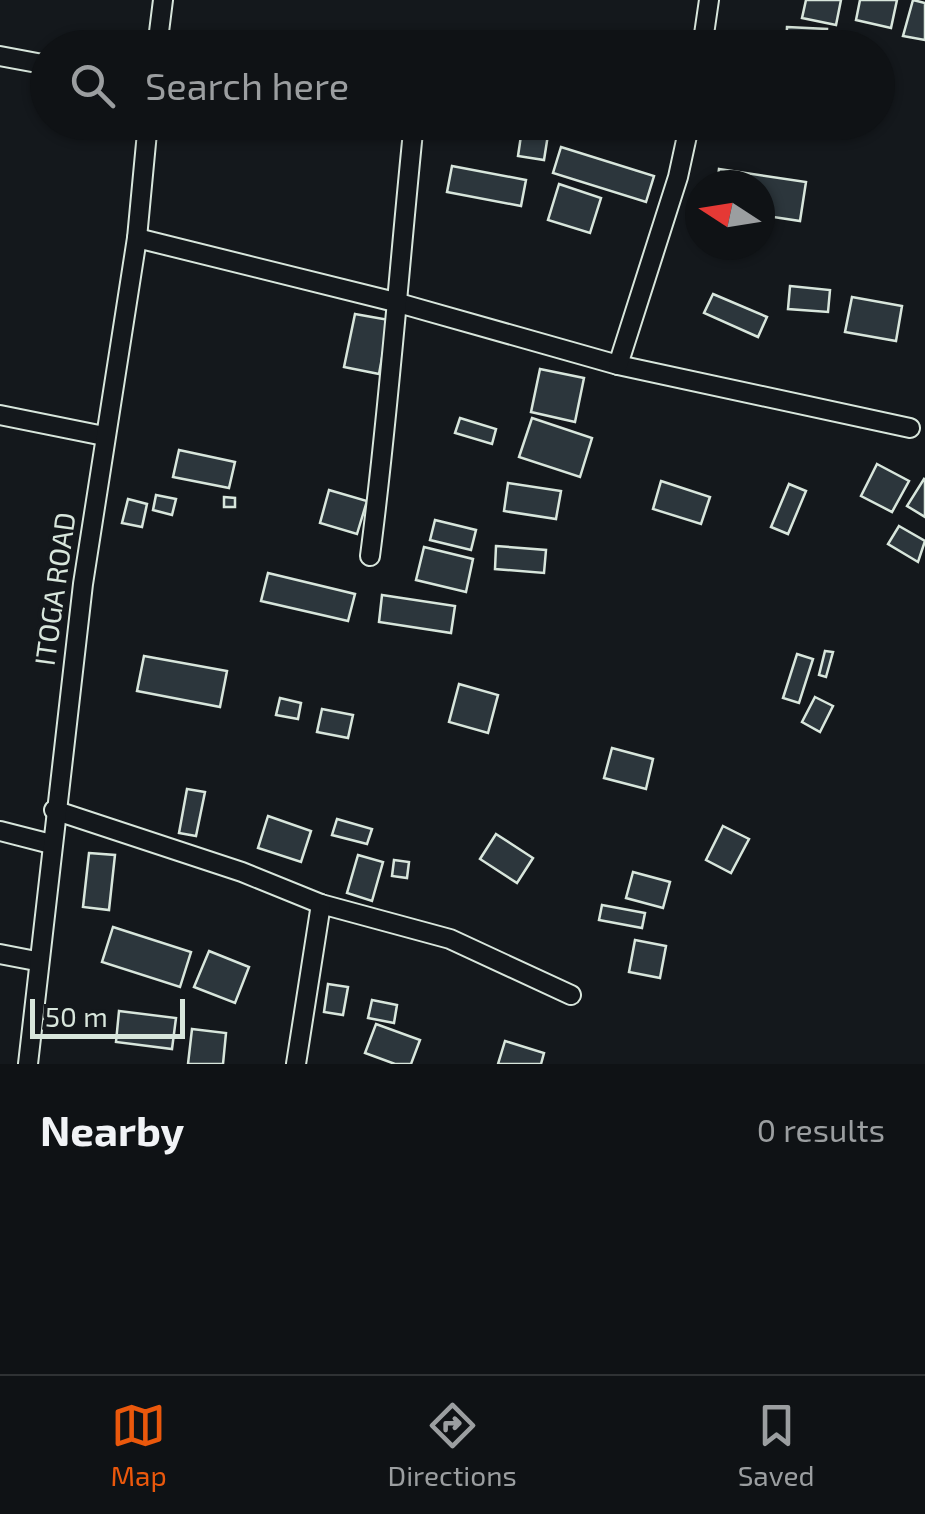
<!DOCTYPE html>
<html lang="en">
<head>
<meta charset="utf-8">
<style>
	body { margin:0; font-family:"Exo 2",sans-serif; background:#181b1e; color:#f1f3f6 }
	.compass { position:absolute; left:685px; top:170px; width:90px; height:90px; border-radius:50%; background:#0f1215; box-shadow:0 2px 8px #0004; rotate:282deg }
	.scale { position:absolute; left:30px; bottom:25px; width:155px; box-sizing:border-box; padding-left:10px; border:5px solid #d8e6dc; border-top:0; font-size:28px; line-height:35px; white-space:nowrap; color:#d8e6dc; -webkit-text-stroke:8px #14181c; paint-order:stroke }
	.list { margin:0; padding:0; list-style:none }
	h2 { display:flex; justify-content:space-between; align-items:center; height:130px; margin:0; padding:0 40px; font-size:42px }
	h2 small { font-size:32px; font-weight:400; color:#9b9ea0 }
	.icon { flex:none; width:55px; height:55px; fill:none; stroke:currentColor; stroke-width:2; stroke-linecap:round; stroke-linejoin:round }
	.map { position:relative; flex:none; width:925px; height:1064px; overflow:hidden }
	.search { position:absolute; background:#0f1215; box-shadow:0 2px 8px #0004; left:30px; right:30px; top:30px; height:110px; display:flex; align-items:center; gap:25px; box-sizing:border-box; padding:0 35px; border-radius:55px; color:#9b9ea0; font-size:38px }
	.sheet { height:310px; background:#0f1215 }
	nav { display:flex; justify-content:space-around; align-items:center; box-sizing:border-box; height:140px; border-top:2px solid #2f3234; background:#0f1215; font-size:28px; color:#9b9ea0 }
	nav a { display:grid; justify-items:center; gap:5px }
	nav .on { color:#ea580c }
	.map>svg:first-child { display:block }
	.building { fill:#2c363c; stroke:#d8e6dc; stroke-width:2.5 }
	.lines { fill:none; stroke-linecap:round; stroke-linejoin:round }
	.street-casing { stroke:#d8e6dc; stroke-width:22 }
	.street { stroke:#14181c; stroke-width:18 }
	.labels { text-anchor:middle; stroke-width:8; stroke-linejoin:round; paint-order:stroke }
	.street-label { font-size:28px; fill:#d8e6dc; stroke:#14181c }
</style>
</head>
<body>
<div class="map">
<svg width="925" height="1064" viewBox="0 0 925 1064">
	<rect width="100%" height="100%" fill="#14181c"/>
	<g class="building">
		<polygon points="806,0 841,0 836,25 802,18"/>
		<polygon points="860,0 897,0 891,28 856,20"/>
		<polygon points="913,0 925,3 925,40 903,36"/>
		<polygon points="787,27 827,29 826,48 786,48"/>
		<polygon points="523,122 550,122 544,160 518,156"/>
		<polygon points="561,147 654,176 646,202 553,173"/>
		<polygon points="452,166 526,180 521,206 447,192"/>
		<polygon points="719,169 806,182 800,221 760,215 760,185 717,185"/>
		<polygon points="559,184 601,198 590,233 548,220"/>
		<polygon points="790,286 830,290 828,312 788,309"/>
		<polygon points="713,294 767,317 758,337 704,313"/>
		<polygon points="852,297 902,306 896,341 845,332"/>
		<polygon points="355,314 389,320 379,374 344,367"/>
		<polygon points="540,369 584,378 575,422 531,412"/>
		<polygon points="460,418 496,429 492,444 455,433"/>
		<polygon points="532,418 592,438 580,477 519,457"/>
		<polygon points="179,450 235,462 229,488 173,477"/>
		<polygon points="877,464 909,481 892,512 861,496"/>
		<polygon points="924,479 925,480 925,517 907,506"/>
		<polygon points="661,481 710,497 701,524 653,509"/>
		<polygon points="508,483 561,491 556,519 504,511"/>
		<polygon points="789,484 806,491 788,534 771,527"/>
		<polygon points="329,490 367,501 357,534 320,523"/>
		<polygon points="156,495 176,499 172,515 153,510"/>
		<polygon points="224,497 235,498 235,507 224,507"/>
		<polygon points="128,499 147,504 142,527 122,523"/>
		<polygon points="435,520 476,530 471,550 430,540"/>
		<polygon points="899,526 925,541 918,562 888,544"/>
		<polygon points="496,546 546,550 544,573 495,569"/>
		<polygon points="424,547 473,559 466,592 416,580"/>
		<polygon points="268,573 355,594 348,621 261,601"/>
		<polygon points="382,595 455,606 451,633 379,622"/>
		<polygon points="825,651 833,652 826,677 819,675"/>
		<polygon points="797,654 813,659 799,703 783,698"/>
		<polygon points="144,656 227,671 220,707 137,691"/>
		<polygon points="459,684 498,695 488,733 449,722"/>
		<polygon points="815,697 833,706 820,732 802,722"/>
		<polygon points="280,698 301,703 298,719 276,715"/>
		<polygon points="322,709 353,715 348,738 317,732"/>
		<polygon points="612,748 653,759 646,789 604,778"/>
		<polygon points="187,789 205,792 196,836 179,833"/>
		<polygon points="268,816 311,831 301,862 258,848"/>
		<polygon points="337,819 372,829 367,844 332,835"/>
		<polygon points="723,826 749,839 731,873 706,860"/>
		<polygon points="496,834 533,858 517,883 480,859"/>
		<polygon points="89,853 115,855 109,910 83,907"/>
		<polygon points="358,855 383,862 372,901 347,893"/>
		<polygon points="394,860 409,862 407,878 392,876"/>
		<polygon points="633,872 670,882 663,908 626,898"/>
		<polygon points="602,905 645,913 642,928 599,920"/>
		<polygon points="113,927 191,952 180,987 102,962"/>
		<polygon points="635,940 666,946 660,978 629,972"/>
		<polygon points="209,951 249,967 235,1003 194,987"/>
		<polygon points="328,984 348,987 343,1015 324,1012"/>
		<polygon points="372,1000 397,1005 394,1023 368,1018"/>
		<polygon points="119,1011 176,1018 172,1049 116,1042"/>
		<polygon points="376,1024 420,1040 411,1064 395,1064 365,1053"/>
		<polygon points="192,1029 226,1033 223,1064 188,1064"/>
		<polygon points="505,1041 544,1053 541,1064 498,1064"/>
	</g>
	<g class="lines">
		<defs>
			<g id="street">
				<polyline points="157,48 163,0"/>
				<polyline points="702,48 709,0"/>
				<polyline points="0,56 48,65"/>
				<polyline points="137,238 395,302 618,365 910,428"/>
				<polyline points="618,365 678,177 690,122"/>
				<polyline points="0,415 104,436"/>
				<path d="M370,556C389,412 399,267 414,122"/>
				<polyline points="54,810 242,872 321,904 450,939 571,995"/>
				<polyline points="0,831 51,844"/>
				<polyline points="0,954 36,961"/>
				<polyline points="28,1064 83,584 137,238 148,122"/>
				<polyline points="296,1064 321,904"/>
			</g>
		</defs>
		<use href="#street" class="street-casing"/>
		<use href="#street" class="street"/>
	</g>
	<g class="labels">
		<g class="street-label">
			<text transform="translate(55 589) rotate(-82)" y="10">ITOGA ROAD</text>
		</g>
	</g>
</svg>
<svg class="compass" viewBox="-18 -18 36 36"><path d="M0-13l5 13h-10z" fill="#e53935"/><path d="M0 13l5-13h-10z" fill="#9b9ea0"/></svg>
<div class="scale">50 m</div>
<div class="search"><svg class="icon" aria-label="search" viewBox="0 0 24 24"><circle cx="10" cy="10" r="6"/><path d="M15 15l6 6"/></svg>Search here</div>
</div>
<section class="sheet">
<h2>Nearby<small>0 results</small></h2>
<ul class="list">
</ul>
</section>
<nav>
<a class="on"><svg class="icon" aria-label="map" viewBox="0 0 24 24"><path d="M3 6l6-2 6 2 6-2v14l-6 2-6-2-6 2zM9 4v14M15 6v14"/></svg>Map</a>
<a><svg class="icon" aria-label="directions" viewBox="0 0 24 24"><path d="M12 3l9 9-9 9-9-9zM9 14v-3h6M13 9l2 2-2 2"/></svg>Directions</a>
<a><svg class="icon" aria-label="saved" viewBox="0 0 24 24"><path d="M7 4h10v16l-5-4-5 4z"/></svg>Saved</a>
</nav>
</body>
</html>
